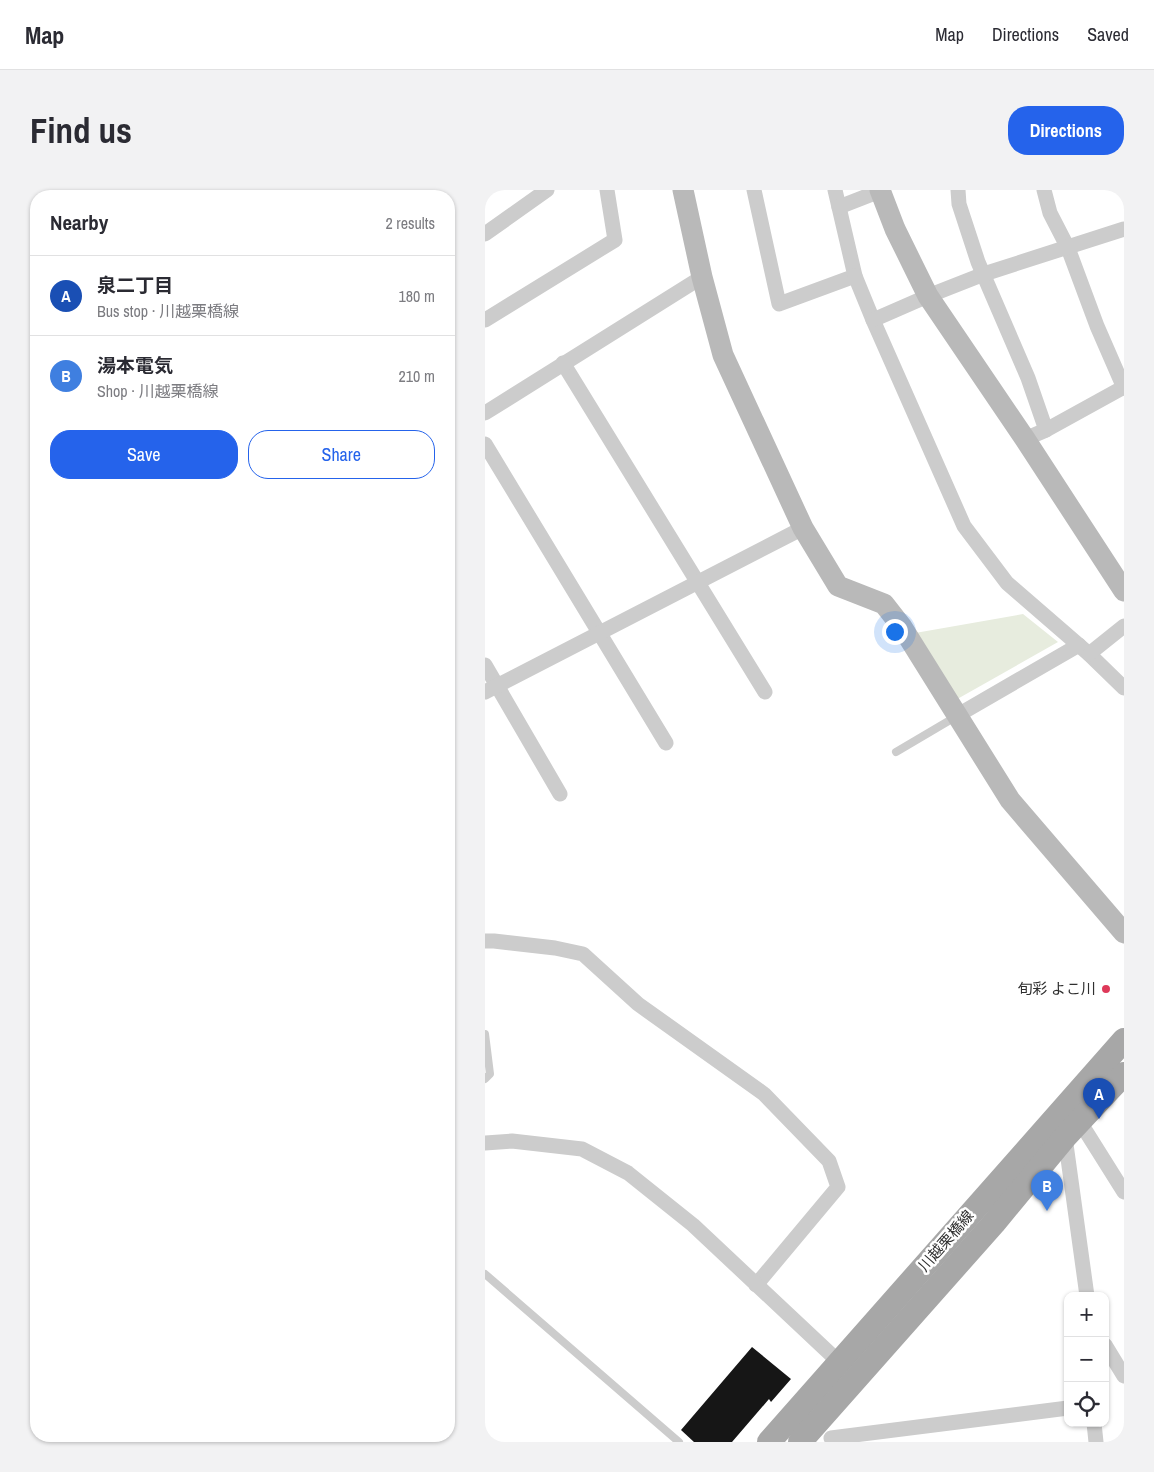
<!DOCTYPE html>
<html lang="en">
<head>
<meta charset="utf-8">
<style>
	body { margin:0; font-family:"Archivo Narrow","Noto Sans JP",sans-serif; background:#f2f2f3; color:#2b2b33 }
	.controls { position:absolute; right:15px; bottom:15px; display:grid; overflow:hidden; border-radius:10px; box-shadow:0 1px 4px #0004 }
	.controls button { width:45px; height:45px; display:grid; place-items:center; padding:0; border:0; border-bottom:1px solid #e1e1e2; background:#fff; color:#2b2b33; font:25px sans-serif }
	.you { position:absolute; left:409px; top:441px; width:18px; height:18px; margin:-12px; border:4px solid #fff; border-radius:50%; background:#1a73e8; box-shadow:0 0 0 8px #1a73e833 }
	.badge { display:grid; place-items:center; width:32px; height:32px; border-radius:50%; background:#2563eb; color:#fff; font-size:16px; font-weight:700 }
	.pin { position:absolute; translate:-50% -41px; filter:drop-shadow(0 1px 2px #0008) }
	.pin::after { content:''; position:absolute; top:26px; width:18px; height:15px; background:inherit; clip-path:polygon(0 0,100% 0,50% 100%) }
	.list { margin:0; padding:0; list-style:none }
	h2 { display:flex; justify-content:space-between; align-items:center; height:65px; margin:0; padding:0 20px; font-size:21px }
	h2 small { font-size:16px; font-weight:400; color:#7c7c81 }
	.list li { display:grid; grid-template-columns:32px 1fr auto; gap:15px; align-items:center; box-sizing:border-box; height:80px; padding:0 20px; border-top:1px solid #e1e1e2 }
	.list b { display:block; font-size:19px; white-space:nowrap }
	.list p { margin:0; font-size:16px; white-space:nowrap; color:#7c7c81 }
	.list em { font-size:16px; font-style:normal; color:#7c7c81 }
	.actions { display:flex; gap:10px; padding:15px 20px }
	.actions a { flex:1; padding:11px 0; border:1px solid #2563eb; border-radius:20px; text-align:center; font-size:18px; color:#2563eb }
	.actions .main { background:#2563eb; color:#fff }
	.icon { flex:none; width:28px; height:28px; fill:none; stroke:currentColor; stroke-width:2; stroke-linecap:round; stroke-linejoin:round }
	.map { position:relative; flex:none; width:639px; height:1252px; overflow:hidden; border-radius:20px }
	header { display:flex; align-items:center; gap:30px; box-sizing:border-box; height:70px; padding:0 25px; background:#fff; border-bottom:1px solid #e1e1e2 }
	header strong { font-size:24px }
	nav { display:flex; gap:28px; margin-inline-start:auto; font-size:18px }
	.intro { display:flex; align-items:center; justify-content:space-between; box-sizing:border-box; height:120px; padding:0 30px }
	h1 { margin:0; font-size:35px }
	.button { padding:12px 22px; border-radius:20px; background:#2563eb; color:#fff; font-size:18px; font-weight:700 }
	main { display:flex; gap:30px; padding:0 30px }
	aside { flex:1; background:#fff; border-radius:20px; box-shadow:0 1px 4px #0004 }
	.map>svg:first-child { display:block }
	.green { fill:#e7ecde }
	.building { fill:#161616 }
	.lines { fill:none; stroke-linecap:round; stroke-linejoin:round }
	.lane { stroke:#ccc; stroke-width:8 }
	.street { stroke:#ccc; stroke-width:15 }
	.secondary { stroke:#b9b9b9; stroke-width:21 }
	.primary { stroke:#a7a7a7; stroke-width:24 }
	.poi-dot { fill:#de3959; stroke:#fff; stroke-width:2 }
	.labels { text-anchor:middle; stroke-width:5; stroke-linejoin:round; paint-order:stroke }
	.poi-label { font-size:15px; fill:#2f2f2f; stroke:#fff; text-anchor:end }
	.street-label { font-size:15px; fill:#2f2f2f; stroke:#fff }
</style>
</head>
<body>
<header>
<strong>Map</strong>
<nav><a>Map</a><a>Directions</a><a>Saved</a></nav>
</header>
<div class="intro"><h1>Find us</h1><a class="button">Directions</a></div>
<main>
<aside>
<h2>Nearby<small>2 results</small></h2>
<ul class="list">
<li><span class="badge" style="background:#1a4fb4">A</span><div><b>泉二丁目</b><p>Bus stop · 川越栗橋線</p></div><em>180 m</em></li>
<li><span class="badge" style="background:#3f7fe0">B</span><div><b>湯本電気</b><p>Shop · 川越栗橋線</p></div><em>210 m</em></li>
</ul>
<div class="actions"><a class="main">Save</a><a>Share</a></div>
</aside>
<div class="map">
<svg width="639" height="1252" viewBox="0 0 639 1252">
	<rect width="100%" height="100%" fill="#fff"/>
	<polygon class="green" points="538,424 573,452 467,512 413,446"/>
	<polygon class="building" points="267,1157 306,1189 286,1212 284,1209 247,1252 209,1252 196,1240"/>
	<g class="lines">
		<g class="lane">
			<polyline points="411,562 472,526"/>
			<polyline points="0,844 5,884 0,889"/>
			<polyline points="0,1084 194,1252"/>
		</g>
		<g class="street">
			<polyline points="269,0 294,114 370,86 350,0"/>
			<polyline points="473,0 474,14 493,72 543,188 561,240"/>
			<polyline points="559,0 565,23 583,58 612,136 639,198"/>
			<polyline points="354,17 395,1"/>
			<polyline points="0,44 62,0"/>
			<polyline points="370,86 388,130 479,336 522,393 604,464 639,498"/>
			<polyline points="0,130 130,50 122,0"/>
			<polyline points="388,130 443,106 499,84 639,39"/>
			<polyline points="78,173 280,502"/>
			<polyline points="0,223 217,87"/>
			<polyline points="540,249 561,240 639,197"/>
			<polyline points="0,254 181,553"/>
			<polyline points="604,464 639,436"/>
			<polyline points="0,475 75,604"/>
			<polyline points="0,502 318,338"/>
			<polyline points="473,525 594,455"/>
			<polyline points="0,751 9,751 70,758 98,764 153,814 279,904 344,971 353,997 271,1095"/>
			<polyline points="595,932 639,1002"/>
			<polyline points="580,947 602,1106"/>
			<polyline points="0,953 27,951 97,959 143,983 208,1035 355,1173"/>
			<polyline points="620,1155 639,1186"/>
			<polyline points="609,1233 611,1252"/>
			<polyline points="346,1248 583,1218"/>
		</g>
		<g class="secondary">
			<polyline points="198,0 217,87 238,165 318,338 353,396 399,414 417,437 525,610 639,743"/>
			<polyline points="395,0 410,39 443,106 540,249 639,401"/>
		</g>
		<g class="primary">
			<polyline points="284,1252 639,850"/>
			<polyline points="315,1252 509,1033 580,947 639,884"/>
		</g>
	</g>
	<circle class="poi-dot" cx="621" cy="799" r="5"/>
	<g class="labels">
		<g class="poi-label">
			<text x="611" y="804">旬彩 よこ川</text>
		</g>
		<g class="street-label">
			<text transform="translate(461 1051) rotate(-49)" y="5">川越栗橋線</text>
		</g>
	</g>
</svg>
<div class="controls">
<button>+</button>
<button>−</button>
<button><svg class="icon" aria-label="locate" viewBox="0 0 24 24"><circle cx="12" cy="12" r="6"/><path d="M12 2v4M12 18v4M2 12h4M18 12h4"/></svg></button>
</div>
<div class="you"></div>
<div class="pin badge" style="left:614px;top:929px;background:#1a4fb4">A</div>
<div class="pin badge" style="left:562px;top:1021px;background:#3f7fe0">B</div>
</div>
</main>
</body>
</html>
